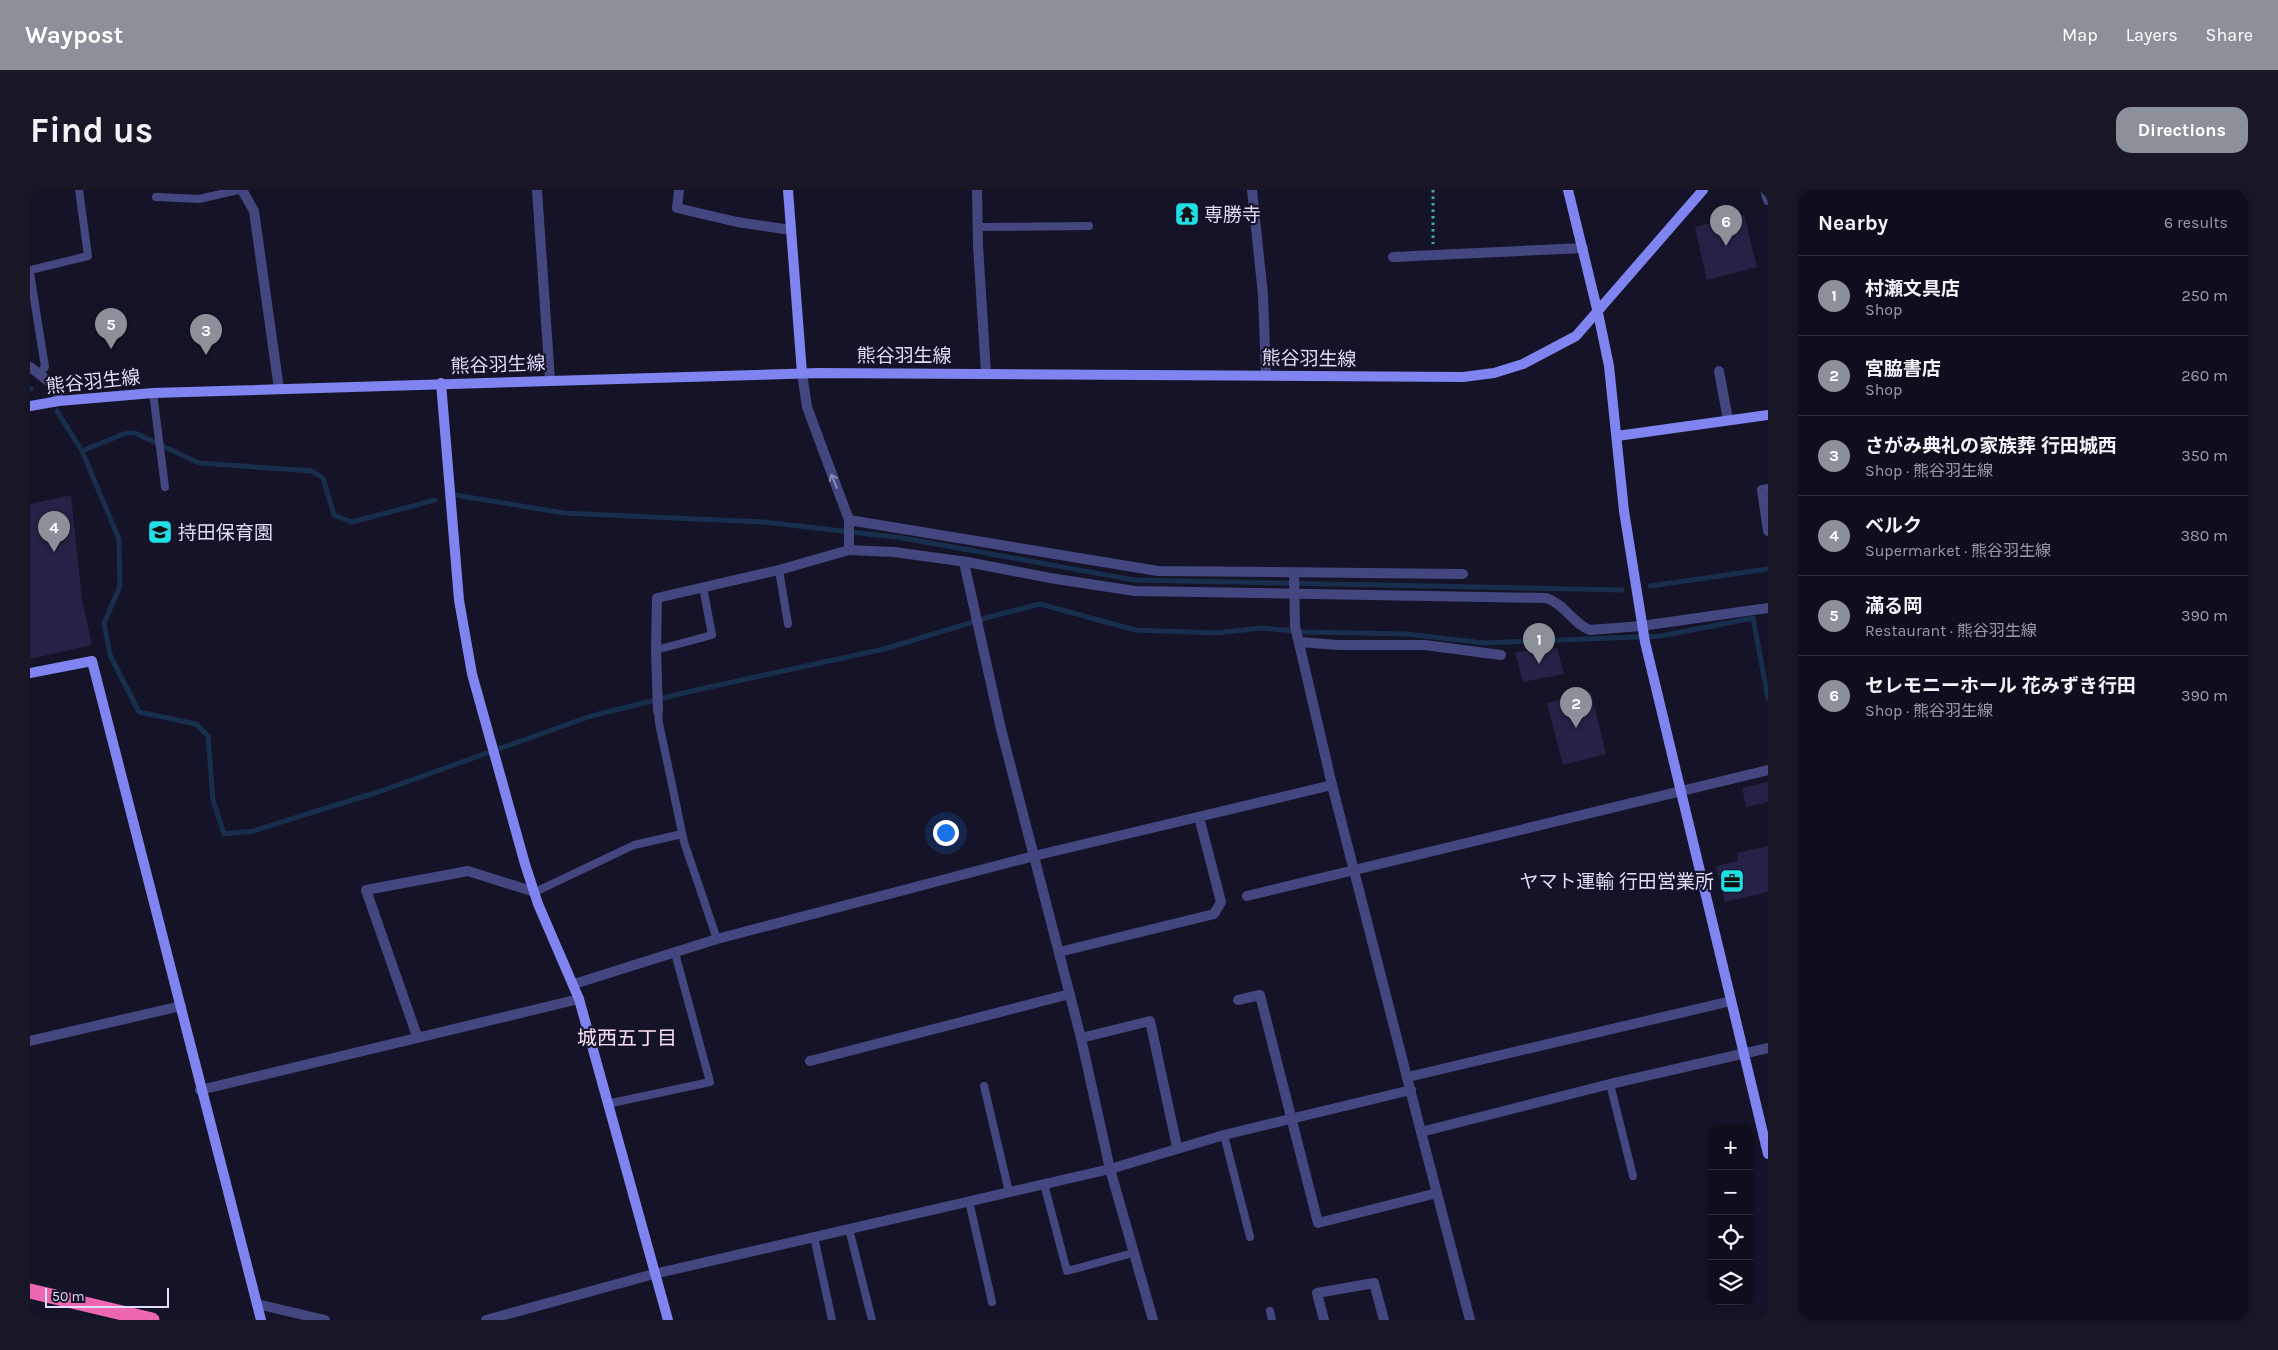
<!DOCTYPE html>
<html lang="en">
<head>
<meta charset="utf-8">
<style>
	body { margin:0; font-family:Karla,"Noto Sans JP",sans-serif; background:#191726; color:#f1f3f6 }
	.controls { position:absolute; right:15px; bottom:15px; display:grid; overflow:hidden; border-radius:10px; box-shadow:0 1px 4px #0004 }
	.controls button { width:45px; height:45px; display:grid; place-items:center; padding:0; border:0; border-bottom:1px solid #302e3b; background:#100e1d; color:#f1f3f6; font:25px sans-serif }
	.scale { position:absolute; left:15px; bottom:12px; width:124px; box-sizing:border-box; padding-left:5px; border:2px solid #dfddfb; border-top:0; font-size:14px; line-height:18px; white-space:nowrap; color:#dfddfb; -webkit-text-stroke:4px #151327; paint-order:stroke }
	.you { position:absolute; left:915px; top:642px; width:18px; height:18px; margin:-12px; border:4px solid #fff; border-radius:50%; background:#1a73e8; box-shadow:0 0 0 8px #1a73e833 }
	.badge { display:grid; place-items:center; width:32px; height:32px; border-radius:50%; background:#8c9099; color:#fff; font-size:16px; font-weight:700 }
	.pin { position:absolute; translate:-50% -41px; filter:drop-shadow(0 1px 2px #0008) }
	.pin::after { content:''; position:absolute; top:26px; width:18px; height:15px; background:inherit; clip-path:polygon(0 0,100% 0,50% 100%) }
	.list { margin:0; padding:0; list-style:none }
	h2 { display:flex; justify-content:space-between; align-items:center; height:65px; margin:0; padding:0 20px; font-size:21px }
	h2 small { font-size:16px; font-weight:400; color:#9c9ca4 }
	.list li { display:grid; grid-template-columns:32px 1fr auto; gap:15px; align-items:center; box-sizing:border-box; height:80px; padding:0 20px; border-top:1px solid #302e3b }
	.list b { display:block; font-size:19px; white-space:nowrap }
	.list p { margin:0; font-size:16px; white-space:nowrap; color:#9c9ca4 }
	.list em { font-size:16px; font-style:normal; color:#9c9ca4 }
	.icon { flex:none; width:28px; height:28px; fill:none; stroke:currentColor; stroke-width:2; stroke-linecap:round; stroke-linejoin:round }
	.map { position:relative; flex:none; width:1738px; height:1130px; overflow:hidden; border-radius:15px }
	header { display:flex; align-items:center; gap:30px; box-sizing:border-box; height:70px; padding:0 25px; background:#8c9099; color:#fff }
	header strong { font-size:24px }
	nav { display:flex; gap:28px; margin-inline-start:auto; font-size:18px }
	.intro { display:flex; align-items:center; justify-content:space-between; box-sizing:border-box; height:120px; padding:0 30px }
	h1 { margin:0; font-size:35px }
	.button { padding:12px 22px; border-radius:15px; background:#8c9099; color:#fff; font-size:18px; font-weight:700 }
	main { display:flex; gap:30px; padding:0 30px }
	aside { flex:1; background:#100e1d; border-radius:15px; box-shadow:0 1px 4px #0004 }
	.map>svg:first-child { display:block }
	.lines { fill:none; stroke-linecap:round; stroke-linejoin:round }
	.stream { stroke:#172f4c; stroke-width:5 }
	.building { fill:#262146 }
	.path { stroke:#3fad9f; stroke-width:3; stroke-dasharray:2.5 4; stroke-linecap:butt }
	.lane { stroke:#444680; stroke-width:8 }
	.street { stroke:#444680; stroke-width:10 }
	.secondary { stroke:#7f84f0; stroke-width:10 }
	.highway { stroke:#ed66b0; stroke-width:15 }
	.oneway { stroke:#8a8ab7 }
	.labels { text-anchor:middle; stroke-width:4.5; stroke-linejoin:round; paint-order:stroke }
	.poi-label { font-size:19px; fill:#dfddfb; stroke:#151327; text-anchor:start }
	.street-label { font-size:19px; fill:#dfddfb; stroke:#151327 }
	.neighbourhood-label { font-size:20px; fill:#fbdff3; stroke:#151327 }
</style>
</head>
<body>
<header>
<strong>Waypost</strong>
<nav><a>Map</a><a>Layers</a><a>Share</a></nav>
</header>
<div class="intro"><h1>Find us</h1><a class="button">Directions</a></div>
<main>
<div class="map">
<svg width="1738" height="1130" viewBox="0 0 1738 1130">
	<rect width="100%" height="100%" fill="#151327"/>
	<g class="lines">
		<g class="stream">
			<polyline points="0,199 1,199"/>
			<polyline points="27,221 52,261 89,349 90,396 74,433 80,465 109,522 166,534 178,546 183,610 194,644 223,641 348,602 561,526 666,500 854,459 963,426 1010,414 1105,440 1186,443 1231,438 1277,442 1377,444 1454,453 1631,446 1723,428 1738,508"/>
			<polyline points="52,261 96,243 105,243 169,273 282,281 293,288 304,325 322,332 405,310"/>
			<polyline points="425,305 534,323 734,332 873,348 1104,390 1592,400"/>
			<polyline points="1620,396 1738,379"/>
		</g>
	</g>
	<g class="building">
		<polygon points="1714,25 1727,77 1677,90 1665,37"/>
		<polygon points="41,305 52,409 62,455 0,469 0,314"/>
		<polygon points="1527,458 1534,484 1493,492 1485,462"/>
		<polygon points="1561,502 1576,564 1533,575 1517,513"/>
		<polygon points="1738,592 1738,612 1716,617 1712,598"/>
		<polygon points="1738,656 1738,702 1695,712 1686,676 1708,671 1707,663"/>
	</g>
	<g class="lines">
		<polyline class="path" points="1403,0 1403,54"/>
		<g class="lane">
			<polyline points="126,7 169,9 208,0"/>
			<polyline points="947,37 1059,36"/>
			<polyline points="0,80 58,66 49,0"/>
			<polyline points="0,83 15,177 10,183"/>
			<polyline points="123,203 135,297"/>
			<polyline points="749,380 758,434"/>
			<polyline points="626,460 682,445 673,397"/>
			<polyline points="628,521 629,533 654,652 687,749"/>
			<polyline points="505,702 604,655 652,644"/>
			<polyline points="1580,894 1603,986"/>
			<polyline points="954,896 979,1002"/>
			<polyline points="577,914 680,892 645,763"/>
			<polyline points="1194,945 1220,1047"/>
			<polyline points="1014,994 1037,1081 1103,1063"/>
			<polyline points="939,1011 962,1112"/>
			<polyline points="819,1039 842,1130"/>
			<polyline points="784,1047 802,1130"/>
			<polyline points="1240,1121 1242,1130"/>
		</g>
		<g class="street">
			<polyline points="212,0 224,21 249,199"/>
			<polyline points="507,0 520,190"/>
			<polyline points="649,0 647,18 707,32 761,40"/>
			<polyline points="947,0 948,55 956,183"/>
			<polyline points="1222,0 1233,105 1236,185"/>
			<polyline points="1735,0 1738,10"/>
			<polyline points="1363,67 1553,58"/>
			<polyline points="0,177 26,197 29,211"/>
			<polyline points="1689,181 1698,230"/>
			<path d="M772,183L777,217L819,330V360L864,362L937,372L1020,388L1105,401L1516,408C1535,414 1543,434 1560,440L1611,436L1738,418"/>
			<polyline points="1738,299 1732,300 1738,341"/>
			<polyline points="819,330 1128,381 1433,384"/>
			<polyline points="937,372 935,377 971,539 1051,848 1080,979 1123,1130"/>
			<polyline points="1264,383 1265,436 1302,595"/>
			<polyline points="1269,452 1308,455 1395,455 1471,465"/>
			<polyline points="628,521 626,460 627,408 749,380 819,360"/>
			<polyline points="1217,706 1738,580"/>
			<polyline points="1029,762 1184,724 1191,712 1169,627"/>
			<polyline points="544,794 687,749 1004,666 1302,595 1391,942 1580,894 1738,858"/>
			<polyline points="1208,810 1230,805 1288,1033 1407,1003"/>
			<polyline points="387,846 336,700 438,681 505,702"/>
			<polyline points="1051,848 1120,831 1147,957"/>
			<polyline points="0,851 151,816"/>
			<polyline points="780,871 1040,804"/>
			<polyline points="1378,887 1701,811"/>
			<polyline points="170,900 549,809"/>
			<polyline points="1391,942 1440,1130"/>
			<polyline points="227,1114 295,1130"/>
			<polyline points="456,1130 624,1084 1080,979 1194,945 1381,900"/>
			<polyline points="1294,1130 1287,1103 1344,1093 1354,1130"/>
		</g>
		<g class="secondary">
			<polyline points="758,0 772,183"/>
			<polyline points="1538,0 1568,123 1579,176 1594,321 1615,452 1738,964"/>
			<polyline points="411,193 429,410 442,484 495,674 508,714 549,809 638,1130"/>
			<polyline points="0,216 29,211 123,203 789,183 1433,187 1464,183 1493,174 1546,146 1673,0"/>
			<polyline points="1587,246 1738,225"/>
			<polyline points="0,483 62,471 231,1130"/>
		</g>
		<polyline class="highway" points="0,1101 122,1130"/>
	</g>
	<defs><path id="oneway-shaft" d="M-6 0H5M1.5-3L5.5 0L1.5 3" fill="none" stroke-width="1.6" stroke-linecap="round" stroke-linejoin="round" transform="scale(1.25)"/></defs>
	<use class="oneway" href="#oneway-shaft" transform="translate(804 291) rotate(-112)"/>
	<defs>
		<symbol id="temple-square" viewBox="-11 -11 22 22"><rect x="-9" y="-9" width="18" height="18" rx="4" fill="#20dee4" stroke="#151327"/><path d="M0-6L5-2H3V0L6.5 2.5H4V6H1.5V3h-3V6H-4V2.5H-6.5L-3 0V-2H-5Z" fill="#111"/></symbol>
		<symbol id="school-square" viewBox="-11 -11 22 22"><rect x="-9" y="-9" width="18" height="18" rx="4" fill="#20dee4" stroke="#151327"/><path d="M0-5L7-2L0 1L-7-2ZM-4 1L0 2.5L4 1V4Q0 6-4 4Z" fill="#111"/></symbol>
		<symbol id="office-square" viewBox="-11 -11 22 22"><rect x="-9" y="-9" width="18" height="18" rx="4" fill="#20dee4" stroke="#151327"/><path d="M-6-3h4V-5.5h4V-3h4V5H-6ZM-1-4.5V-3h2v-1.5ZM-6 0V1H6V0Z" fill="#111"/></symbol>
	</defs>
	<g fill-rule="evenodd">
		<use href="#temple-square" x="1143" y="10" width="28" height="28"/>
		<use href="#school-square" x="116" y="328" width="28" height="28"/>
		<use href="#office-square" x="1688" y="677" width="28" height="28"/>
	</g>
	<g class="labels">
		<g class="poi-label">
			<text x="1174" y="31">専勝寺</text>
			<text x="148" y="349">持田保育園</text>
			<text x="1684" y="698" text-anchor="end">ヤマト運輸 行田営業所</text>
		</g>
		<g class="street-label">
			<text x="874" y="172">熊谷羽生線</text>
			<text transform="translate(1279 168) rotate(1)" y="7">熊谷羽生線</text>
			<text transform="translate(468 174) rotate(-2)" y="7">熊谷羽生線</text>
			<text transform="translate(63 191) rotate(-6)" y="7">熊谷羽生線</text>
		</g>
		<g class="neighbourhood-label">
			<text x="597" y="855">城西五丁目</text>
		</g>
	</g>
</svg>
<div class="controls">
<button>+</button>
<button>−</button>
<button><svg class="icon" aria-label="locate" viewBox="0 0 24 24"><circle cx="12" cy="12" r="6"/><path d="M12 2v4M12 18v4M2 12h4M18 12h4"/></svg></button>
<button><svg class="icon" aria-label="layers" viewBox="0 0 24 24"><path d="M12 4l9 5-9 5-9-5zM3 14l9 5 9-5"/></svg></button>
</div>
<div class="scale">50 m</div>
<div class="you"></div>
<div class="pin badge" style="left:1509px;top:474px">1</div>
<div class="pin badge" style="left:1546px;top:538px">2</div>
<div class="pin badge" style="left:176px;top:165px">3</div>
<div class="pin badge" style="left:24px;top:362px">4</div>
<div class="pin badge" style="left:81px;top:159px">5</div>
<div class="pin badge" style="left:1696px;top:56px">6</div>
</div>
<aside>
<h2>Nearby<small>6 results</small></h2>
<ul class="list">
<li><span class="badge">1</span><div><b>村瀬文具店</b><p>Shop</p></div><em>250 m</em></li>
<li><span class="badge">2</span><div><b>宮脇書店</b><p>Shop</p></div><em>260 m</em></li>
<li><span class="badge">3</span><div><b>さがみ典礼の家族葬 行田城西</b><p>Shop · 熊谷羽生線</p></div><em>350 m</em></li>
<li><span class="badge">4</span><div><b>ベルク</b><p>Supermarket · 熊谷羽生線</p></div><em>380 m</em></li>
<li><span class="badge">5</span><div><b>滿る岡</b><p>Restaurant · 熊谷羽生線</p></div><em>390 m</em></li>
<li><span class="badge">6</span><div><b>セレモニーホール 花みずき行田</b><p>Shop · 熊谷羽生線</p></div><em>390 m</em></li>
</ul>
</aside>
</main>
</body>
</html>
